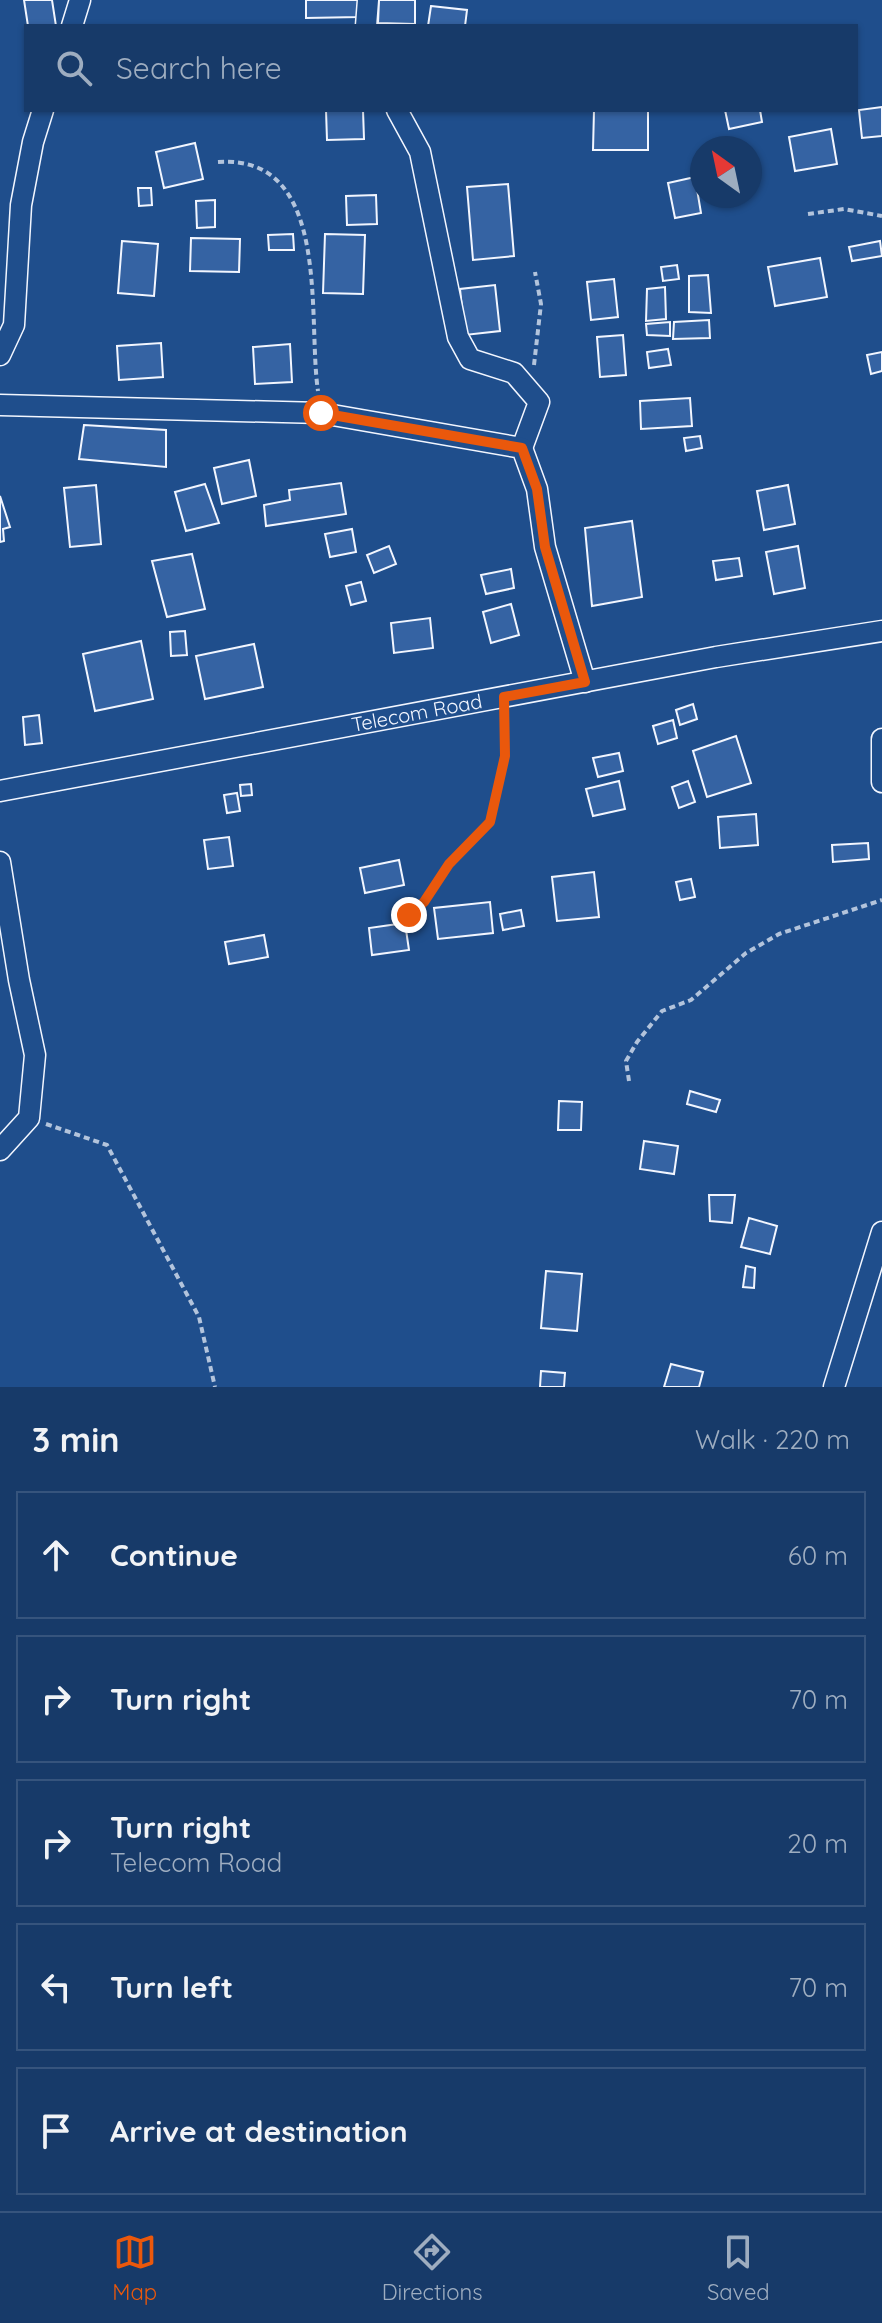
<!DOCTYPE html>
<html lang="en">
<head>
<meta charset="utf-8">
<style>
	body { margin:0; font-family:Quicksand,sans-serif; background:#20416f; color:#f1f3f6 }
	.compass { position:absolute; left:690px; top:136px; width:72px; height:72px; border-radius:50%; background:#173a69; box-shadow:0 2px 6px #0004; rotate:327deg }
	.stop { position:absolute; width:24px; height:24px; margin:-18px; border:6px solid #ea580c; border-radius:50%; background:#fff }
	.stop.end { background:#ea580c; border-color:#fff; box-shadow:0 2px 8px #0008 }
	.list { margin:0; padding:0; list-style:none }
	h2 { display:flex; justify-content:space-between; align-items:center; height:104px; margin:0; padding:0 32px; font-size:34px }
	h2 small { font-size:26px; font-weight:400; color:#9eadc0 }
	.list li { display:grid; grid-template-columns:52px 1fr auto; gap:24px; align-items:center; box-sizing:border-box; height:128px; margin:0 16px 16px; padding:0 16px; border:2px solid #36547d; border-radius:0px }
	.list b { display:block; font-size:30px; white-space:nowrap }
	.list p { margin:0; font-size:26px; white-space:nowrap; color:#9eadc0 }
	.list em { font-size:26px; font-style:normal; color:#9eadc0 }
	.icon { flex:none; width:44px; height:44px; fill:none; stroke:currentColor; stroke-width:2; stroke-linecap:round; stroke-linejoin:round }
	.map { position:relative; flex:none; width:882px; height:1387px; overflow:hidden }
	.search { position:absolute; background:#173a69; box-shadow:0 2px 6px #0004; left:24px; right:24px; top:24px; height:88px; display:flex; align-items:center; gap:20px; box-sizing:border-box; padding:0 28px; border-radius:0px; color:#9eadc0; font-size:30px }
	.sheet { height:824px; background:#173a69 }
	nav { display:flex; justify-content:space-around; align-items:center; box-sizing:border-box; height:112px; border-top:2px solid #36547d; background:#173a69; font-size:22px; color:#9eadc0 }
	nav a { display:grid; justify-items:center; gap:4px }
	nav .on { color:#ea580c }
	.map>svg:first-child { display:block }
	.building { fill:#3563a3; stroke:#f2f6ff; stroke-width:2 }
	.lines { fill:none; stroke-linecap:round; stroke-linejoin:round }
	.street-casing { stroke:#f2f6ff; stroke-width:23 }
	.path { stroke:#b3c4dc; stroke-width:4; stroke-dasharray:6 4; stroke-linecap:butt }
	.street { stroke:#1f4e8c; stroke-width:20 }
	.route { stroke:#ea580c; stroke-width:10 }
	.labels { text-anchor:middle; stroke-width:6; stroke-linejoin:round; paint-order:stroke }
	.street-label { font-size:20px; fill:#f2f6ff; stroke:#1f4e8c }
</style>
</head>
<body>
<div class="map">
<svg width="882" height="1387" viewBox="0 0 882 1387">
	<rect width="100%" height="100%" fill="#1f4e8c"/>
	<g class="building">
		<polygon points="24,0 52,0 56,26 28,26"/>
		<polygon points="306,0 359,0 359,17 306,18"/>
		<polygon points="379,0 415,0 415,24 378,23"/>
		<polygon points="431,6 467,10 465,26 428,26"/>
		<polygon points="882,107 882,136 862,138 859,110"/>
		<polygon points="326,110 363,110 364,139 327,140"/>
		<polygon points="594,110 648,110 648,150 593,150"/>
		<polygon points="725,110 760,110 762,122 729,129"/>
		<polygon points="831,129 837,164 795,171 789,137"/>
		<polygon points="195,143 203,179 164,188 156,152"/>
		<polygon points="695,177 701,213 675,218 668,183"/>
		<polygon points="508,184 514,256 473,260 467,187"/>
		<polygon points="138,188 151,188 152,205 139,206"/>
		<polygon points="376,195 377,224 347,225 346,196"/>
		<polygon points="215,200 215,227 197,228 196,201"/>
		<polygon points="293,234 294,250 269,250 268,235"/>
		<polygon points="325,234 365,235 363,294 323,293"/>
		<polygon points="191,238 240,239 239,272 190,271"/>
		<polygon points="122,241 158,244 154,296 118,293"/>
		<polygon points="880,241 882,256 852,261 849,247"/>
		<polygon points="820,258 827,297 775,306 768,267"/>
		<polygon points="677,265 679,279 663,281 661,267"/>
		<polygon points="708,275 711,313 689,312 689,276"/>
		<polygon points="614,279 618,317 591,320 587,282"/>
		<polygon points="495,285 500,331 465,335 460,289"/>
		<polygon points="665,287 666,319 646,321 647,289"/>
		<polygon points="709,320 710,338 673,339 674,322"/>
		<polygon points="670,322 670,336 647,335 646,324"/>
		<polygon points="623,335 626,375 600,377 597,337"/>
		<polygon points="161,343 163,377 119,380 117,346"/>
		<polygon points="290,344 292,382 255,384 253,347"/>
		<polygon points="668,349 671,365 649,368 647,352"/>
		<polygon points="882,352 882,371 871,374 867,355"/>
		<polygon points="690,398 692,426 641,429 640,401"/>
		<polygon points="84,425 166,430 166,467 79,459"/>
		<polygon points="700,436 702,448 686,451 684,438"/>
		<polygon points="249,460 256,496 222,504 214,468"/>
		<polygon points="341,483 346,514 266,526 264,505 290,500 289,490"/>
		<polygon points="205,484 219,523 186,531 175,492"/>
		<polygon points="96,485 101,544 70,547 64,488"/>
		<polygon points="788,485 795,524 764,530 757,491"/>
		<polygon points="0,496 10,527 3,529 4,541 0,542"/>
		<polygon points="632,521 642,597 592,606 585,528"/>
		<polygon points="352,529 356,552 330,557 325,534"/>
		<polygon points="389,546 396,564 374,573 367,555"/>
		<polygon points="798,546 805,588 774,594 766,552"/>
		<polygon points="192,554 205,609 167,617 152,561"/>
		<polygon points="739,558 742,576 716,580 713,561"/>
		<polygon points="511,569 514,588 486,594 481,575"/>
		<polygon points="361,582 366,601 351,605 346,586"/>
		<polygon points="511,604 519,635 491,643 483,612"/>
		<polygon points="430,618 433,648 394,653 391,623"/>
		<polygon points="185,631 187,655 171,656 170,632"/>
		<polygon points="141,641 153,699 95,711 83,654"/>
		<polygon points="254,644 263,687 205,699 196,656"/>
		<polygon points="693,704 697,719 680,725 676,710"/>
		<polygon points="39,715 42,743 25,745 23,717"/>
		<polygon points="673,720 677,738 658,744 653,726"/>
		<polygon points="736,736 751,783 707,797 693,751"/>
		<polygon points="619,753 623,771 598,777 593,758"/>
		<polygon points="619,781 625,809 593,816 586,789"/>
		<polygon points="688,781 695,802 679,808 672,787"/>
		<polygon points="251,784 252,795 241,796 240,785"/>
		<polygon points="237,793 240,811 227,813 224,795"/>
		<polygon points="756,814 758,845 720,848 718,817"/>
		<polygon points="229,837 233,866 208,869 204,840"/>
		<polygon points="868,843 869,859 833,862 832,845"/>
		<polygon points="399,860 404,885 365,893 360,868"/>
		<polygon points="594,872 599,917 557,921 552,877"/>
		<polygon points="691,879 695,897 680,900 676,882"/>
		<polygon points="490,902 493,933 438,939 434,908"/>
		<polygon points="521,910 524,926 503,930 500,914"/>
		<polygon points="405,923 409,950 372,955 369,928"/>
		<polygon points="264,935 268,957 229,964 225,942"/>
		<polygon points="690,1091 720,1100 716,1112 687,1104"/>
		<polygon points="559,1101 582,1102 581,1130 558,1130"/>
		<polygon points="644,1141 678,1146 674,1174 640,1169"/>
		<polygon points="709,1195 735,1195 732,1223 710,1221"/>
		<polygon points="749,1218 777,1226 770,1254 741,1247"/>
		<polygon points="746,1266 755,1268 754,1288 743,1287"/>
		<polygon points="546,1271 582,1274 577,1331 541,1328"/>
		<polygon points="671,1364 703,1372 699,1387 664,1387"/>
		<polygon points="541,1371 565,1373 564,1387 540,1387"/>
	</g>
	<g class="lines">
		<defs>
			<g id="street">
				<polyline points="72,26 80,0"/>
				<polyline points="366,26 368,0"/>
				<polyline points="397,110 420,152 458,337 470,359 514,373 539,402 522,448"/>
				<polyline points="0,355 14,325 21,205 33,142 43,110"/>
				<polyline points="0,405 321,413 522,448 537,489 545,547 585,682"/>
				<polyline points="882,739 882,782"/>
				<path id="s1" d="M0,791L716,657L882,631"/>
				<polyline points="0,862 19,980 35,1055 29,1118 0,1150"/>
				<polyline points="834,1387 882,1232"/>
			</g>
		</defs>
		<use href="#street" class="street-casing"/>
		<g class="path">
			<path d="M218,162C333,154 307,318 318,391"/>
			<polyline points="808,214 844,209 882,216"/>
			<polyline points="534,365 541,304 535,272"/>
			<polyline points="409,915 424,902 449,864 490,822 505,756 504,718"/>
			<polyline points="629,1081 626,1061 637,1042 662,1011 691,1000 746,953 779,934 882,900"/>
			<polyline points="46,1124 107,1145 199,1317 215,1387"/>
		</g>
		<use href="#street" class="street"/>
	</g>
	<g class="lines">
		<polyline class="route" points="321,413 522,448 537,489 545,547 585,682 504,697 505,756 490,822 449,864 424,902 409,915"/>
	</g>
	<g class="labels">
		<g class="street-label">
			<text dy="7" stroke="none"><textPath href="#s1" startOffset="424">Telecom Road</textPath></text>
		</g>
	</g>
</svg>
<svg class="compass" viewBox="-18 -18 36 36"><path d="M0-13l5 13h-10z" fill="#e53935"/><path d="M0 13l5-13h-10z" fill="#9eadc0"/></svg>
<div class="stop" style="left:321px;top:413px"></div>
<div class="stop end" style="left:409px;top:915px"></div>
<div class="search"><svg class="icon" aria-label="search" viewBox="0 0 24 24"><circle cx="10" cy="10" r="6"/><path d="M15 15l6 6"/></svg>Search here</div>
</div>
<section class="sheet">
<h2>3 min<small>Walk · 220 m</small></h2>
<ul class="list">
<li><svg class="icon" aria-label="ahead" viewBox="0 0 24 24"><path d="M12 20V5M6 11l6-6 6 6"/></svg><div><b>Continue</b></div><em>60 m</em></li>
<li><svg class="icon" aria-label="right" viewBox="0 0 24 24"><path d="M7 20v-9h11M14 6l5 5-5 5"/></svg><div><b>Turn right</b></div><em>70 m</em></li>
<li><svg class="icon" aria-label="right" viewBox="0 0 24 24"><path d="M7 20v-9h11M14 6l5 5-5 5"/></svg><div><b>Turn right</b><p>Telecom Road</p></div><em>20 m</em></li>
<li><svg class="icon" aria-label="left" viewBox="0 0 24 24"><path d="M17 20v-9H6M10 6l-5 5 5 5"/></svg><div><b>Turn left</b></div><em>70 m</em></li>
<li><svg class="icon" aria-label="arrive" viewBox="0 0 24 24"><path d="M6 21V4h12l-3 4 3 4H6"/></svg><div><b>Arrive at destination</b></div></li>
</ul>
</section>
<nav>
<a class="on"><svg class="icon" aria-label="map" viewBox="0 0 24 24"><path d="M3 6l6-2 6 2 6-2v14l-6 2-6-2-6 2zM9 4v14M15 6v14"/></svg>Map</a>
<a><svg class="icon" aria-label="directions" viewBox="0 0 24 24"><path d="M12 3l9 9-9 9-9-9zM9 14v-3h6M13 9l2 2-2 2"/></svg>Directions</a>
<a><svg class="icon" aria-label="saved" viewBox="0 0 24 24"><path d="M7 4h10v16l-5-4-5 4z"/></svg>Saved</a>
</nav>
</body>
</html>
